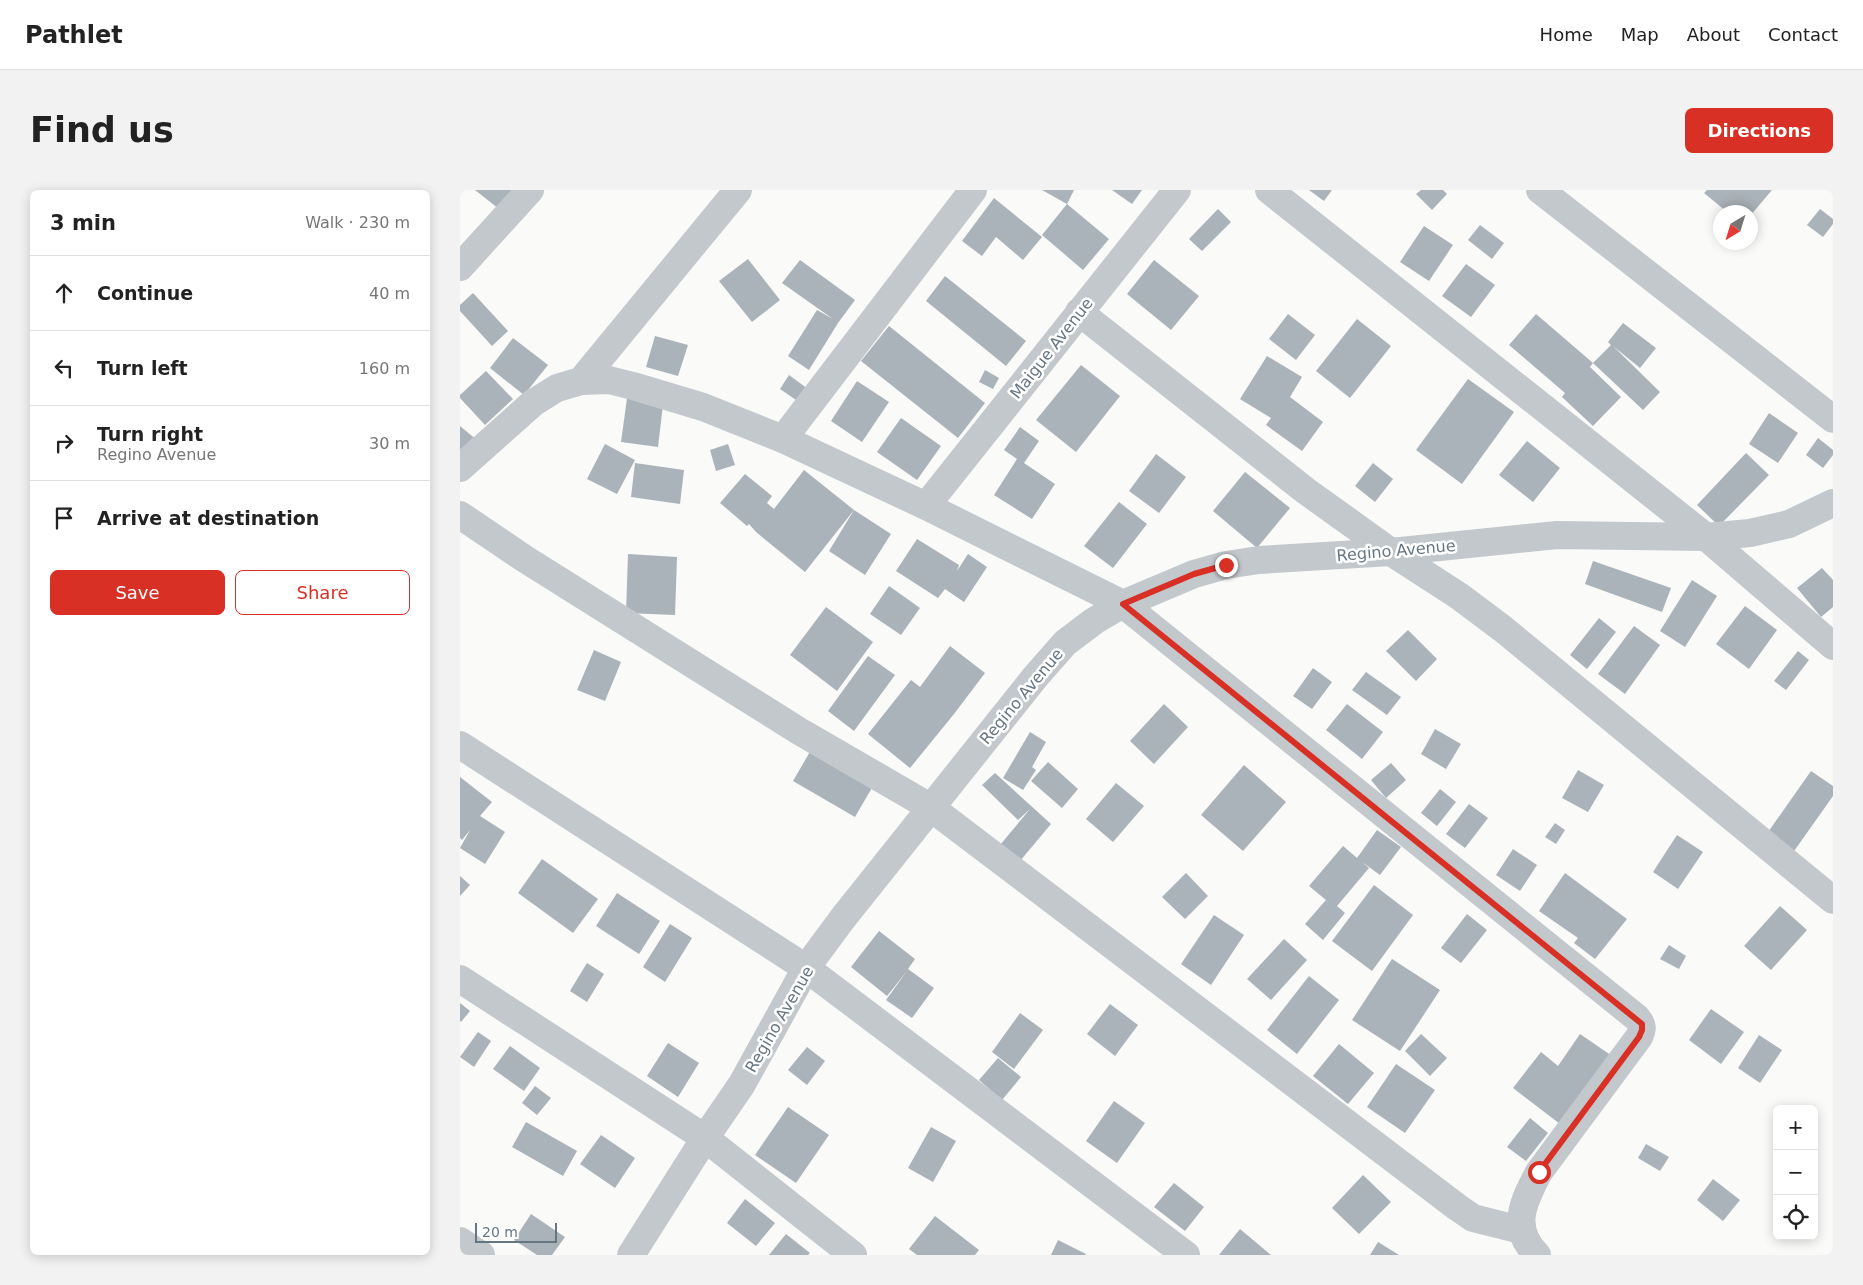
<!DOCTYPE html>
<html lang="en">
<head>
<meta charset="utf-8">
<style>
	body { margin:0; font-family:"DejaVu Sans",sans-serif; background:#f2f2f2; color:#222 }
	.controls { position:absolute; right:15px; bottom:15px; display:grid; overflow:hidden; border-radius:8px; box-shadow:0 2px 12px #0003 }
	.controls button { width:45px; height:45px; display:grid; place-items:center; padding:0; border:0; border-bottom:1px solid #e0e0e0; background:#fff; color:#222; font:25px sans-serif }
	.compass { position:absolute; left:1253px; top:15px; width:45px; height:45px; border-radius:50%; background:#fff; box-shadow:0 2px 12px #0003; rotate:218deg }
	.scale { position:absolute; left:15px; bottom:12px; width:82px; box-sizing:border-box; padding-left:5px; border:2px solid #657683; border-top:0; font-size:14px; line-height:18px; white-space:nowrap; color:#657683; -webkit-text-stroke:4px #fff; paint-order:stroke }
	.stop { position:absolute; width:15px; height:15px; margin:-11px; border:4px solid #d93025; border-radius:50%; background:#fff }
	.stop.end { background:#d93025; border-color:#fff; box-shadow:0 1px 5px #0008 }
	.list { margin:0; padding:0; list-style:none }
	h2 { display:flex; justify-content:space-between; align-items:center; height:65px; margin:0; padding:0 20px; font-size:21px }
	h2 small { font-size:16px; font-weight:400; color:#767676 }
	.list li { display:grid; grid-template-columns:32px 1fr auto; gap:15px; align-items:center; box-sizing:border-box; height:75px; padding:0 20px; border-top:1px solid #e0e0e0 }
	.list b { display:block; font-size:19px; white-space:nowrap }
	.list p { margin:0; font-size:16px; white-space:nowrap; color:#767676 }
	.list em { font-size:16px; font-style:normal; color:#767676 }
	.actions { display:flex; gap:10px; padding:15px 20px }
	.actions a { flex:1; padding:11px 0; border:1px solid #d93025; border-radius:8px; text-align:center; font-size:18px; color:#d93025 }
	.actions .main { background:#d93025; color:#fff }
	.icon { flex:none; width:28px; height:28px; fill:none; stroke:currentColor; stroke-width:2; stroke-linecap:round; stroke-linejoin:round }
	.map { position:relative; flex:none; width:1373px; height:1065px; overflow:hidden; border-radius:8px }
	header { display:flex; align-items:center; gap:30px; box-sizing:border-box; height:70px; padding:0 25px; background:#fff; border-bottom:1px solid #e0e0e0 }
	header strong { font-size:24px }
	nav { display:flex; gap:28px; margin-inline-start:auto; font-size:18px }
	.intro { display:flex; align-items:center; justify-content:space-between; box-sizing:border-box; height:120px; padding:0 30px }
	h1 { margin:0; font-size:35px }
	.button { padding:12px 22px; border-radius:8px; background:#d93025; color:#fff; font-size:18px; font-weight:700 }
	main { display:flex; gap:30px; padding:0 30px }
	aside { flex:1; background:#fff; border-radius:8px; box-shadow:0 2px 12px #0003 }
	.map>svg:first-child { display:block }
	.building { fill:#aab3b9 }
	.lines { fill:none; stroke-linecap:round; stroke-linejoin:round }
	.minor { stroke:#c3c8cc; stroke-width:28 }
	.route { stroke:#d93025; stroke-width:6 }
	.labels { text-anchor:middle; stroke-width:5; stroke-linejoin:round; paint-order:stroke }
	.street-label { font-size:16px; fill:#657683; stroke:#fff }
</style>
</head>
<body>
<header>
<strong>Pathlet</strong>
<nav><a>Home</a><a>Map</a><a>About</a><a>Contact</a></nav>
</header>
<div class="intro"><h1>Find us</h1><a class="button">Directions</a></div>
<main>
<aside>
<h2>3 min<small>Walk · 230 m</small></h2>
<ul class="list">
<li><svg class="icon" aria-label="ahead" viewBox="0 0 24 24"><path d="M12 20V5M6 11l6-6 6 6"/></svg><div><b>Continue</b></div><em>40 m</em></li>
<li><svg class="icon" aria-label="left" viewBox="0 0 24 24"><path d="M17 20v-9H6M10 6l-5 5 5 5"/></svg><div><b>Turn left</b></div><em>160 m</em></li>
<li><svg class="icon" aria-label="right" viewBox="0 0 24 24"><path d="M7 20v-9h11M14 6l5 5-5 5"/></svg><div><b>Turn right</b><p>Regino Avenue</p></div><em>30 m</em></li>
<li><svg class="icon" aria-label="arrive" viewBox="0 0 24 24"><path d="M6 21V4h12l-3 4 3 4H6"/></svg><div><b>Arrive at destination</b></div></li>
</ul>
<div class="actions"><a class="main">Save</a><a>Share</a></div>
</aside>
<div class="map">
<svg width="1373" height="1065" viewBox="0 0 1373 1065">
	<rect width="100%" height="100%" fill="#fafaf8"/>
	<g class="building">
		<polygon points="15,0 54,0 39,19"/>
		<polygon points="582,0 614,0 607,14 649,49 623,80 582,45 607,14"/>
		<polygon points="652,0 682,0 672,14"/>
		<polygon points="849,0 872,0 864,11"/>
		<polygon points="961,0 983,0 987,4 972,20 956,4"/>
		<polygon points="1247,0 1312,0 1290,26 1290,22 1267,22 1244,3"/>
		<polygon points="534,8 582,47 563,70 536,47 522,66 502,51"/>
		<polygon points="758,19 771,32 742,61 729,49"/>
		<polygon points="1360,19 1373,29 1373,34 1363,47 1347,35"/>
		<polygon points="1020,35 1044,53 1032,69 1008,50"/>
		<polygon points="964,36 993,55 969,91 940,72"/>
		<polygon points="288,69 320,110 292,132 259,91"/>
		<polygon points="340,70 395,110 378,133 349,180 328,166 357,120 373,129 322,93"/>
		<polygon points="694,70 739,106 711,140 667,104"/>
		<polygon points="1006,74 1035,95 1011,127 982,106"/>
		<polygon points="485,86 566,151 546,176 466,111"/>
		<polygon points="13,103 48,141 32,156 0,121 0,115"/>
		<polygon points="828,124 855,145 836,170 809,149"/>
		<polygon points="1076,124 1133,173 1151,155 1148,152 1163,133 1196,158 1180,178 1153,156 1200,202 1183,220 1133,173 1130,177 1161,207 1133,236 1102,207 1105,203 1049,155"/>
		<polygon points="897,129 931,156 890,208 856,181"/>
		<polygon points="429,136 525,213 498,248 401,171"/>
		<polygon points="195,146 228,155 218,186 186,177"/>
		<polygon points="53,148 88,175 64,205 30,178"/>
		<polygon points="807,166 842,187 830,207 863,232 842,261 806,235 811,228 780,209"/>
		<polygon points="621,175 660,206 616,262 576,230"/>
		<polygon points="525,180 539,188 533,199 519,192"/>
		<polygon points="26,181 53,209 25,235 0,208 0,205"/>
		<polygon points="329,185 348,199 339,212 320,199"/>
		<polygon points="1008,189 1054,222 1002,294 956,260"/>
		<polygon points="397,191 429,212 402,252 371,231"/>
		<polygon points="168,201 204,206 198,257 161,252"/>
		<polygon points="1309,223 1338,243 1318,273 1289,254"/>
		<polygon points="441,228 481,256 457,290 417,262"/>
		<polygon points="0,236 18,251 0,274"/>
		<polygon points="560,237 579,251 564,273 595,294 572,329 534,305 557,269 544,260"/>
		<polygon points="1358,248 1373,260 1373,265 1363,278 1346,265"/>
		<polygon points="1067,251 1100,278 1073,312 1039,285"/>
		<polygon points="145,254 175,270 157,304 127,289"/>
		<polygon points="268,254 275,275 256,281 250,260"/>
		<polygon points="1286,263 1309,285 1259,336 1237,315"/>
		<polygon points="696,264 726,287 699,323 669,301"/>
		<polygon points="175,273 224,280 220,314 171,307"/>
		<polygon points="913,273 933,289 915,312 895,296"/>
		<polygon points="344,280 394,320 345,382 296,342 289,334 287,336 260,313 285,284 312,306 307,313 314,319"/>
		<polygon points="785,282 830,318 797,358 753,321"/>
		<polygon points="659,312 687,334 653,378 624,356"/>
		<polygon points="394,320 431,344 405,385 369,361"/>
		<polygon points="457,349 499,375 497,381 508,364 527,377 504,412 485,399 478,408 436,381"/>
		<polygon points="168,364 217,367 215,425 166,423"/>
		<polygon points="1133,371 1211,398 1202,422 1125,394"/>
		<polygon points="1362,378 1373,390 1373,417 1361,427 1337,398"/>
		<polygon points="1232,390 1257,406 1225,457 1200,441"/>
		<polygon points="429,396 460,418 441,445 410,424"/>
		<polygon points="1285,416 1317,440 1289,479 1256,454"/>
		<polygon points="366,417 413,452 377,501 330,465"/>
		<polygon points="1139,428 1156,442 1127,479 1110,465"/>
		<polygon points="1174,436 1200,455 1165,504 1138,484"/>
		<polygon points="948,440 977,469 956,491 926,461"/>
		<polygon points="490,456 525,483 494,524 450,578 408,544 451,490 460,497"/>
		<polygon points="134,460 161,472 145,511 117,500"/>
		<polygon points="1338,461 1349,470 1326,500 1314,491"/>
		<polygon points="408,466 435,485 394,541 368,521"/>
		<polygon points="853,478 872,492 852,519 833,506"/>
		<polygon points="906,482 941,507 927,525 892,500"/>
		<polygon points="704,514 728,537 694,574 670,551"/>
		<polygon points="887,514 923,542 902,569 866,540"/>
		<polygon points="975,539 1001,554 986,579 961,564"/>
		<polygon points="570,542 586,552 572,577 576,580 563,600 543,588"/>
		<polygon points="351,560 413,596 395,627 333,591"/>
		<polygon points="588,572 618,599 602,618 571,591"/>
		<polygon points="931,573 946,590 926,608 911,590"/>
		<polygon points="784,575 826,612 783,661 741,625"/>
		<polygon points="1118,580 1144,595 1128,622 1102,608"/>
		<polygon points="1351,581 1373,596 1373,606 1332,664 1306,645"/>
		<polygon points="535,583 591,634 560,671 540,655 570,619 558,630 522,595"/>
		<polygon points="0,587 32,612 20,626 45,642 25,674 0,658 10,640 2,650 0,648"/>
		<polygon points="656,593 684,616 653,652 626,629"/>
		<polygon points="980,599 996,612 977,636 961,623"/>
		<polygon points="1009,614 1028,628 1005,658 986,644"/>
		<polygon points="1095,633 1105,640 1096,654 1085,647"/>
		<polygon points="917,640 941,657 920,685 902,672 909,678 877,716 885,723 863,750 845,734 866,710 849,696 883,656 897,668"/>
		<polygon points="1217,645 1243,662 1218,699 1193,682"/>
		<polygon points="1053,659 1077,675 1060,701 1036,685"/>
		<polygon points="82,669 138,709 113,743 58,703"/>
		<polygon points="726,683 748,706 725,729 702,707"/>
		<polygon points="1105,683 1167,729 1135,769 1114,753 1118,748 1079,721"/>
		<polygon points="0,686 10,695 0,706"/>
		<polygon points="914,695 953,725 912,781 872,751"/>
		<polygon points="157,703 200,731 179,764 136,736"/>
		<polygon points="1320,716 1347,740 1311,780 1284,756"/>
		<polygon points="1007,724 1027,740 1001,773 981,758"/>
		<polygon points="754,725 784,745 751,795 721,774"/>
		<polygon points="210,734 232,748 205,792 183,777"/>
		<polygon points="419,741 455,769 448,779 474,798 452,828 426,810 447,781 427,806 391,777"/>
		<polygon points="824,749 847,770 811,810 787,789"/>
		<polygon points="1209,755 1226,766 1219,779 1200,769"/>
		<polygon points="932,769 980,800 940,861 892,830"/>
		<polygon points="127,773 144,784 127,812 110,801"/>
		<polygon points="849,786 879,810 837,864 807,840"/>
		<polygon points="0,813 10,821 1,832 0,831"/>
		<polygon points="650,814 678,835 655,866 627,844"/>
		<polygon points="1251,819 1284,842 1261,874 1229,850"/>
		<polygon points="560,823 583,840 554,879 532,862"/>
		<polygon points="18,842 31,851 14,877 0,867"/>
		<polygon points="961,844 987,868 970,886 945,861"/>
		<polygon points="1120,844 1155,868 1104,937 1053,898 1081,862 1098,876"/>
		<polygon points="1299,845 1322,860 1300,893 1278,878"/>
		<polygon points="208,853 239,873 218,907 187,886"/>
		<polygon points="879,854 914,883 888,914 853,886"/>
		<polygon points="50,856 80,878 64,901 33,879"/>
		<polygon points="347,857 365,871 347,895 328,880"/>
		<polygon points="538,868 561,887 542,910 519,890"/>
		<polygon points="936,874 975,900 945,943 907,917"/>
		<polygon points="75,896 91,908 77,925 62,913"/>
		<polygon points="654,911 685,933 657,973 626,951"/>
		<polygon points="328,917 369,945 336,993 295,965"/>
		<polygon points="1070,928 1088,943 1066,971 1047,957"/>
		<polygon points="66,932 117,961 103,986 52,957"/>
		<polygon points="471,937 496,951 473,992 448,978"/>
		<polygon points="141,945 175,968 155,998 120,974"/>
		<polygon points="1186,954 1209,967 1200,981 1178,968"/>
		<polygon points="903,985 931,1012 899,1044 872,1018"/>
		<polygon points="1253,989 1280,1010 1263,1031 1237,1010"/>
		<polygon points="714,993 744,1017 725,1041 694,1017"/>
		<polygon points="285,1009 315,1033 296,1056 267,1033"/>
		<polygon points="71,1024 105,1047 92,1065 77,1065 54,1050"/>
		<polygon points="475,1026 519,1060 515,1065 457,1065 449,1059"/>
		<polygon points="780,1039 811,1065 759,1065"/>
		<polygon points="326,1044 350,1063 348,1065 309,1065"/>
		<polygon points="598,1050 626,1064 625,1065 591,1065"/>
		<polygon points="918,1052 939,1065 910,1065"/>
	</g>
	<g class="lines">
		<g class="minor">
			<polyline points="809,0 1246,347 1373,456"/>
			<polyline points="1080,0 1373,229"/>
			<polyline points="0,77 70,0"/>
			<polyline points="619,122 846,301 931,362 999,406 1043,439 1373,710"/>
			<path d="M121,191L149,190L173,196L243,217L323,249L466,316L663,414L1177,828C1183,835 1183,839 1179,847L1079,982C1063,1012 1050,1038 1077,1065"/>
			<polyline points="323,249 513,0"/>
			<polyline points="0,278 73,213 97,198 121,191 278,0"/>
			<polyline points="466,316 717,0"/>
			<polyline points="0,325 65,369 339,541 470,617 997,1017 1013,1028 1061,1040"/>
			<polyline points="0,555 346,778 726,1065"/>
			<polyline points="0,789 245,948 393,1065"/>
			<polyline points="0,1051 21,1065"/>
			<polyline points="171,1065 245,948 282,894 346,778 383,728 576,486 605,453 634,431 663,414 734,384 766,375 799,370 931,362 1097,345 1246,347 1290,343 1329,334 1373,313"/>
		</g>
	</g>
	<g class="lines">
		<polyline class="route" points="766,375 734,384 663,414 1182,834 1182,840 1179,847 1079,982"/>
	</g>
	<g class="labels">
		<g class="street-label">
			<text transform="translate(591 158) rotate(-52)" y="6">Maigue Avenue</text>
			<text transform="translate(936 360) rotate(-5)" y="6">Regino Avenue</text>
			<text transform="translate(561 506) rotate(-50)" y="6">Regino Avenue</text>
			<text transform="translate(319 829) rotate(-60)" y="6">Regino Avenue</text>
		</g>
	</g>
</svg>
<div class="controls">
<button>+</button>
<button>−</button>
<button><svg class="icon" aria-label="locate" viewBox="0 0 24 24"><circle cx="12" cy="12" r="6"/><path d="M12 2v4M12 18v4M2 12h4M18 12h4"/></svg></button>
</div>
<svg class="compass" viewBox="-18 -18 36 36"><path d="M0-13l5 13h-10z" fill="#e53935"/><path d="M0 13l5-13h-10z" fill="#767676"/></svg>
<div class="scale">20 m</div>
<div class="stop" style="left:1079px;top:982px"></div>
<div class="stop end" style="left:766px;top:375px"></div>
</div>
</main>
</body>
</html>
